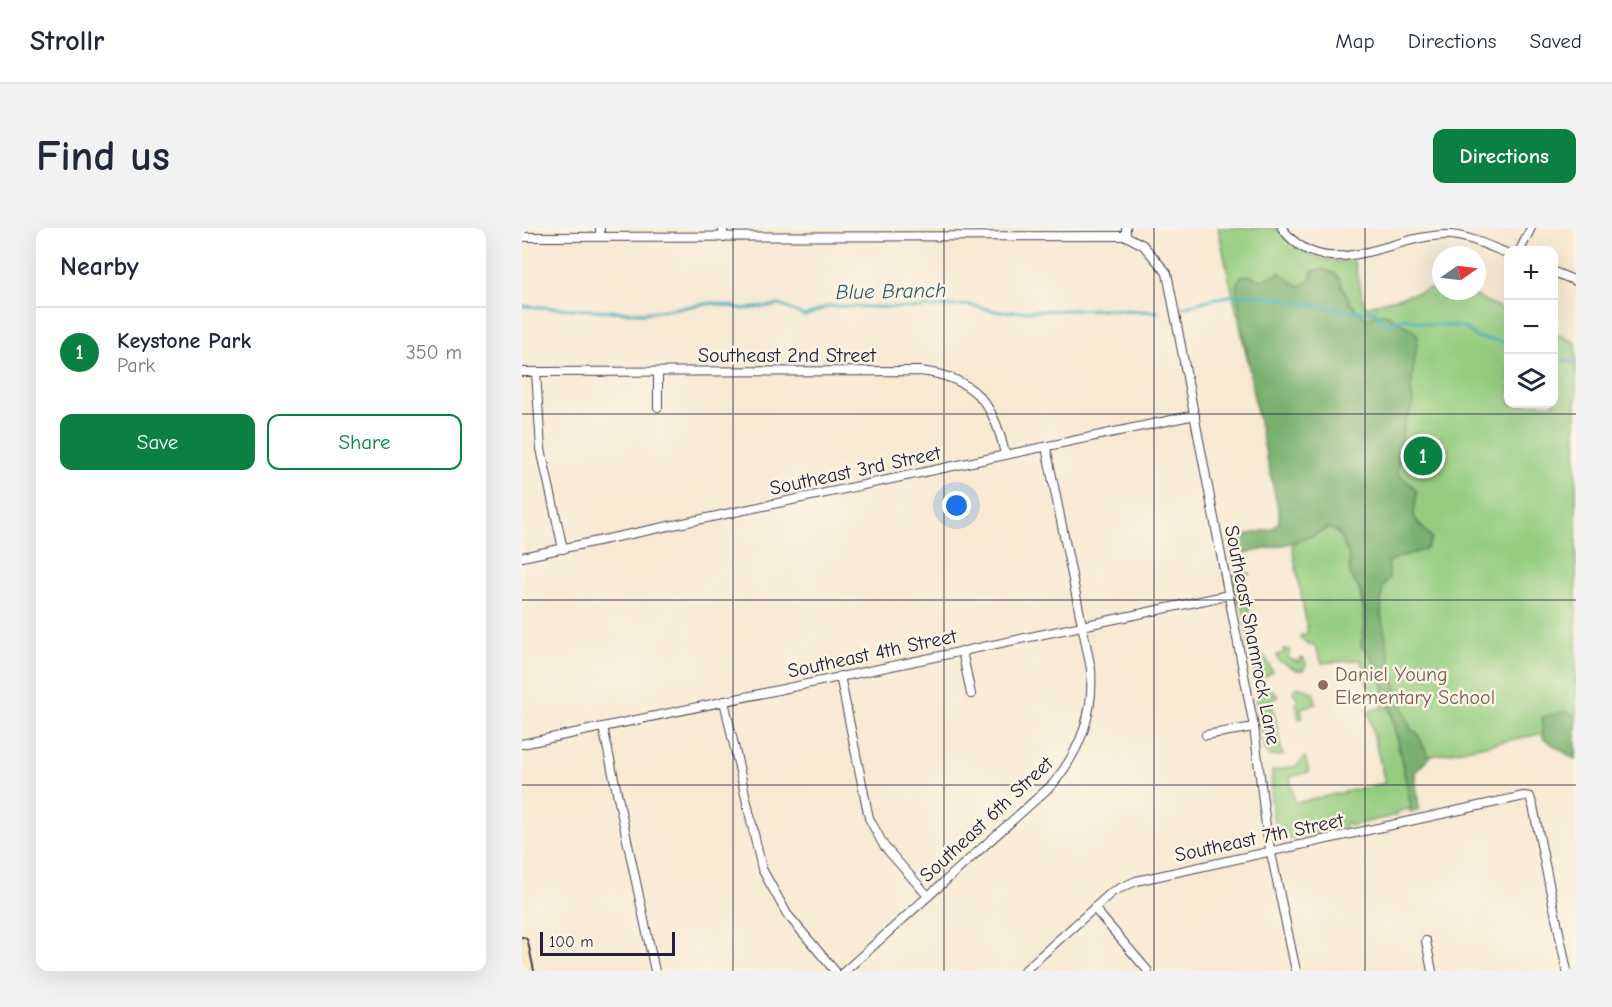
<!DOCTYPE html>
<html lang="en">
<head>
<meta charset="utf-8">
<style>
	body { margin:0; font-family:"Comic Neue",sans-serif; background:#f2f2f3; color:#1f2937 }
	.controls { position:absolute; right:18px; top:18px; display:grid; overflow:hidden; border-radius:12px; box-shadow:0 6px 24px #0002 }
	.controls button { width:54px; height:54px; display:grid; place-items:center; padding:0; border:0; border-bottom:2px solid #e0e1e3; background:#fff; color:#1f2937; font:30px sans-serif }
	.compass { position:absolute; left:910px; top:18px; width:54px; height:54px; border-radius:50%; background:#fff; box-shadow:0 6px 24px #0002; rotate:76deg }
	.scale { position:absolute; left:18px; bottom:15px; width:135px; box-sizing:border-box; padding-left:6px; border:3px solid #22223b; border-top:0; font-size:16px; line-height:21px; white-space:nowrap; color:#22223b; -webkit-text-stroke:4px #fcf5e5; paint-order:stroke }
	.you { position:absolute; left:435px; top:278px; width:21px; height:21px; margin:-15px; border:4px solid #fff; border-radius:50%; background:#1a73e8; box-shadow:0 0 0 9px #1a73e833 }
	.badge { display:grid; place-items:center; width:39px; height:39px; border-radius:50%; background:#0b8043; color:#fff; font-size:20px; font-weight:700 }
	.pin { position:absolute; translate:-50% -50%; border:3px solid #fff; box-shadow:0 2px 6px #0006 }
	.list { margin:0; padding:0; list-style:none }
	h2 { display:flex; justify-content:space-between; align-items:center; height:78px; margin:0; padding:0 24px; font-size:26px }
	h2 small { font-size:20px; font-weight:400; color:#747a83 }
	.list li { display:grid; grid-template-columns:39px 1fr auto; gap:18px; align-items:center; box-sizing:border-box; height:90px; padding:0 24px; border-top:2px solid #e0e1e3 }
	.list b { display:block; font-size:22px; white-space:nowrap }
	.list p { margin:0; font-size:20px; white-space:nowrap; color:#747a83 }
	.list em { font-size:20px; font-style:normal; color:#747a83 }
	.actions { display:flex; gap:12px; padding:18px 24px }
	.actions a { flex:1; padding:14px 0; border:2px solid #0b8043; border-radius:12px; text-align:center; font-size:21px; color:#0b8043 }
	.actions .main { background:#0b8043; color:#fff }
	.icon { flex:none; width:33px; height:33px; fill:none; stroke:currentColor; stroke-width:2; stroke-linecap:round; stroke-linejoin:round }
	.map { position:relative; flex:none; width:1054px; height:743px; overflow:hidden; border-radius:12px }
	header { display:flex; align-items:center; gap:36px; box-sizing:border-box; height:84px; padding:0 30px; background:#fff; border-bottom:2px solid #e0e1e3 }
	header strong { font-size:28px }
	nav { display:flex; gap:33px; margin-inline-start:auto; font-size:21px }
	.intro { display:flex; align-items:center; justify-content:space-between; box-sizing:border-box; height:144px; padding:0 36px }
	h1 { margin:0; font-size:42px }
	.button { padding:15px 27px; border-radius:12px; background:#0b8043; color:#fff; font-size:21px; font-weight:700 }
	main { display:flex; gap:36px; padding:0 36px }
	aside { flex:1; background:#fff; border-radius:12px; box-shadow:0 6px 24px #0002 }
	.map>svg:first-child { display:block }
	.green { fill:#95cd80; stroke:#5c785e; stroke-width:1.5 }
	.forest { fill:#78b06e; stroke:#4d6954; stroke-width:1.5 }
	.lines { fill:none; stroke-linecap:round; stroke-linejoin:round }
	.stream { stroke:#3fafb9; stroke-width:3 }
	.street-casing { stroke:#424052; stroke-width:10 }
	.secondary-casing { stroke:#424052; stroke-width:14 }
	.street { stroke:#fff; stroke-width:8 }
	.secondary { stroke:#f6e9c3; stroke-width:10 }
	.grid { fill:none; stroke:#22223b; stroke-width:1.5; stroke-opacity:0.55 }
	.education-dot { fill:#8d6e63; stroke:#fcf5e5; stroke-width:2 }
	.labels { text-anchor:middle; stroke-width:5; stroke-linejoin:round; paint-order:stroke }
	.street-label { font-size:20px; fill:#22223b; stroke:#fcf5e5 }
	.education-label { font-size:20px; fill:#785e54; stroke:#fcf5e5; text-anchor:start }
	.water-label { font-size:21px; font-style:italic; fill:#2e5a6d; stroke:#fcf5e5 }
</style>
</head>
<body>
<header>
<strong>Strollr</strong>
<nav><a>Map</a><a>Directions</a><a>Saved</a></nav>
</header>
<div class="intro"><h1>Find us</h1><a class="button">Directions</a></div>
<main>
<aside>
<h2>Nearby<small></small></h2>
<ul class="list">
<li><span class="badge">1</span><div><b>Keystone Park</b><p>Park</p></div><em>350 m</em></li>
</ul>
<div class="actions"><a class="main">Save</a><a>Share</a></div>
</aside>
<div class="map">
<svg width="1054" height="743" viewBox="0 0 1054 743">
	<rect width="100%" height="100%" fill="#fcf5e5"/>
	<filter id="ink" filterUnits="userSpaceOnUse"><feTurbulence type="fractalNoise" baseFrequency=".0167" numOctaves="2"/><feDisplacementMap in="SourceGraphic" scale="12" xChannelSelector="R" yChannelSelector="G"/><feConvolveMatrix kernelMatrix="1 2 1 2 8 2 1 2 1" color-interpolation-filters="sRGB"/></filter>
	<filter id="wash" filterUnits="userSpaceOnUse"><feTurbulence type="fractalNoise" baseFrequency=".008" numOctaves="4" result="noise"/><feDisplacementMap in="SourceGraphic" scale="24" xChannelSelector="R" yChannelSelector="G"/><feGaussianBlur stdDeviation="1.35" result="paint"/><feColorMatrix in="noise" values="0 0 0 0 0 0 0 0 0 0 0 0 0 0 0 0 0 1.4 0 .05"/><feComposite in="paint" operator="in"/></filter>
	<g filter="url(#wash)">
		<rect width="100%" height="100%" fill="#f7e9d2"/>
		<g class="green">
			<path d="M696,0H755C773,24 802,36 832,33L843,79L919,58V63H943L986,84L987,176H1032V105L1054,115V499L884,533L830,281L762,296Z"/>
			<path d="M807,300C825,300 842,377 843,394C843,402 840,410 839,418L849,426L867,475L859,477L845,455L839,432L800,435L794,420L778,411L779,407L786,405L770,317L780,309Z"/>
			<polygon points="722,342 728,346 721,350 736,429 743,429 751,444 741,449 735,448 732,443 720,375 716,376 711,350 714,344"/>
			<polygon points="761,421 768,422 766,430 776,434 779,430 782,431 784,436 782,442 775,442 757,433 755,427 762,425"/>
			<polygon points="779,459 792,465 794,476 779,480 781,490 777,491 774,475 776,472 771,464 773,460"/>
			<polygon points="751,462 756,469 749,472 761,528 748,528 744,524 734,473 739,464"/>
			<polygon points="867,478 890,580 875,584 875,587 828,598 826,595 823,595 823,599 760,613 754,609 749,573 750,543 774,538 783,529 787,544 768,549 773,575 863,555 846,483"/>
		</g>
		<g class="forest">
			<path d="M801,41L815,47L829,76L844,90L862,85L891,102L896,108L889,159L891,177L882,196L875,245L894,261C896,273 892,277 892,286C892,294 905,303 910,310L905,320C892,326 878,326 866,335L867,350L860,360L859,387L874,459L889,502L895,504L907,530L893,544L897,582L889,584L886,581L889,580C881,543 867,437 839,418L843,397L840,366L828,347L827,328L816,304L807,300C778,315 749,320 718,326L712,313L714,309L750,301L757,294V285L733,176L714,58L719,48L728,47L739,52L758,45L775,57L780,58L788,52L790,43Z"/>
			<polygon points="1043,484 1054,487 1054,532 1021,510 1020,489"/>
		</g>
		<g class="lines">
			<g class="stream">
				<polyline points="0,78 122,85 191,75 222,81 258,77 283,88 307,78 396,80 447,77 477,84 582,81 636,84"/>
				<path d="M661,79C681,74 702,66 724,67C768,68 809,86 853,83L862,96L882,90L907,96L942,99L954,109L987,115"/>
				<polyline points="1032,131 1054,134"/>
			</g>
		</g>
	</g>
	<g filter="url(#ink)">
		<g class="lines">
			<defs>
				<g id="street">
					<polyline points="604,0 604,8 621,17 645,45 732,499 745,606 774,743"/>
					<path d="M760,0C805,61 872,4 929,7C949,9 969,19 987,26"/>
					<polyline points="0,9 604,8"/>
					<polyline points="78,9 78,0"/>
					<polyline points="201,9 201,0"/>
					<polyline points="998,22 1009,0"/>
					<polyline points="1032,44 1054,53"/>
					<path d="M0,144L398,143C451,149 473,175 483,227"/>
					<polyline points="14,144 19,221 41,321"/>
					<polyline points="136,179 136,144"/>
					<polyline points="0,329 673,187"/>
					<polyline points="440,423 449,466"/>
					<polyline points="318,448 347,590 362,618 406,668"/>
					<polyline points="202,473 240,641 265,686 313,743"/>
					<polyline points="81,499 133,743"/>
					<polyline points="684,507 732,499"/>
					<polyline points="0,516 707,367"/>
					<polyline points="572,680 626,743"/>
					<polyline points="904,713 910,743"/>
					<path d="M323,743L531,556C559,521 572,486 569,441L524,219"/>
					<polyline points="502,743 590,664 614,653 1002,568 1008,569 1011,578 1045,743"/>
				</g>
				<polyline id="secondary" points="0,715 6,743"/>
			</defs>
			<use href="#street" class="street-casing"/>
			<use href="#secondary" class="secondary-casing"/>
			<use href="#street" class="street"/>
			<use href="#secondary" class="secondary"/>
		</g>
	</g>
	<path class="grid" d="M211,0V743M422,0V743M632,0V743M843,0V743M0,186H1054M0,372H1054M0,557H1054"/>
	<circle class="education-dot" cx="801" cy="457" r="6"/>
	<g class="labels">
		<g class="street-label">
			<text x="265" y="134">Southeast 2nd Street</text>
			<text transform="translate(333 242) rotate(-12)" y="7">Southeast 3rd Street</text>
			<text transform="translate(731 407) rotate(79)" y="7">Southeast Shamrock Lane</text>
			<text transform="translate(350 425) rotate(-12)" y="7">Southeast 4th Street</text>
			<text transform="translate(464 591) rotate(-43)" y="7">Southeast 6th Street</text>
			<text transform="translate(737 609) rotate(-12)" y="7">Southeast 7th Street</text>
		</g>
		<g class="education-label">
			<text x="813" y="453">Daniel Young<tspan x="813" dy="23">Elementary School</tspan></text>
		</g>
		<g class="water-label">
			<text transform="translate(369 63) rotate(-1)" y="7">Blue Branch</text>
		</g>
	</g>
</svg>
<div class="controls">
<button>+</button>
<button>−</button>
<button><svg class="icon" aria-label="layers" viewBox="0 0 24 24"><path d="M12 4l9 5-9 5-9-5zM3 14l9 5 9-5"/></svg></button>
</div>
<svg class="compass" viewBox="-18 -18 36 36"><path d="M0-13l5 13h-10z" fill="#e53935"/><path d="M0 13l5-13h-10z" fill="#747a83"/></svg>
<div class="scale">100 m</div>
<div class="you"></div>
<div class="pin badge" style="left:901px;top:228px">1</div>
</div>
</main>
</body>
</html>
